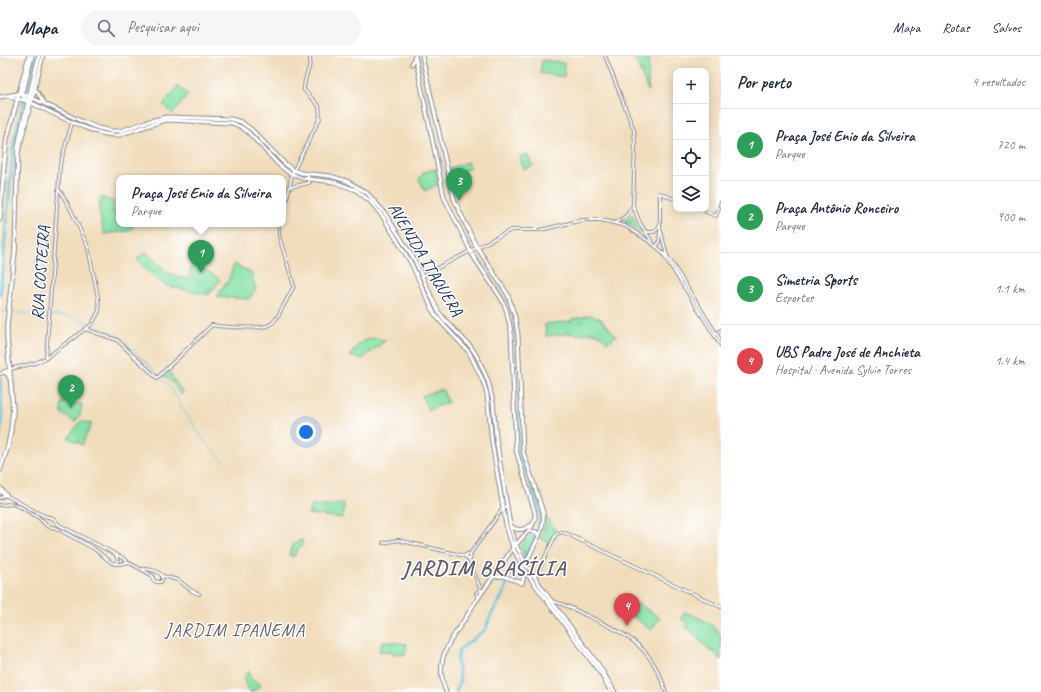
<!DOCTYPE html>
<html lang="pt">
<head>
<meta charset="utf-8">
<style>
	body { margin:0; font-family:Caveat,sans-serif; background:#f6f6f7; color:#1f2937 }
	.controls { position:absolute; right:12px; top:12px; display:grid; overflow:hidden; border-radius:8px; box-shadow:0 2px 10px #0003 }
	.controls button { width:36px; height:36px; display:grid; place-items:center; padding:0; border:0; border-bottom:1px solid #e0e1e3; background:#fff; color:#1f2937; font:20px sans-serif }
	.you { position:absolute; left:306px; top:376px; width:14px; height:14px; margin:-10px; border:3px solid #fff; border-radius:50%; background:#1a73e8; box-shadow:0 0 0 6px #1a73e833 }
	.badge { display:grid; place-items:center; width:26px; height:26px; border-radius:50%; background:#1f6fb2; color:#fff; font-size:13px; font-weight:700 }
	.pin { position:absolute; translate:-50% -33px; filter:drop-shadow(0 1px 2px #0008) }
	.pin::after { content:''; position:absolute; top:21px; width:14px; height:12px; background:inherit; clip-path:polygon(0 0,100% 0,50% 100%) }
	.popup { position:absolute; left:116px; top:119px; width:170px; height:52px; box-sizing:border-box; display:grid; place-content:center; border-radius:8px; background:#fff; filter:drop-shadow(0 1px 3px #0005); font-size:13px; white-space:nowrap; color:#747a83 }
	.popup b { font-size:15px; color:#1f2937 }
	.popup::after { content:''; position:absolute; left:50%; top:100%; margin-left:-8px; border:8px solid transparent; border-top-color:#fff }
	.list { margin:0; padding:0; list-style:none }
	h2 { display:flex; justify-content:space-between; align-items:center; height:52px; margin:0; padding:0 16px; font-size:17px }
	h2 small { font-size:13px; font-weight:400; color:#747a83 }
	.list li { display:grid; grid-template-columns:26px 1fr auto; gap:12px; align-items:center; box-sizing:border-box; height:72px; padding:0 16px; border-top:1px solid #e0e1e3 }
	.list b { display:block; font-size:15px; white-space:nowrap }
	.list p { margin:0; font-size:13px; white-space:nowrap; color:#747a83 }
	.list em { font-size:13px; font-style:normal; color:#747a83 }
	.icon { flex:none; width:22px; height:22px; fill:none; stroke:currentColor; stroke-width:2; stroke-linecap:round; stroke-linejoin:round }
	.map { position:relative; flex:none; width:721px; height:636px; overflow:hidden }
	header { display:flex; align-items:center; gap:24px; box-sizing:border-box; height:56px; padding:0 20px; background:#fff; border-bottom:1px solid #e0e1e3 }
	header strong { font-size:19px }
	nav { display:flex; gap:22px; margin-inline-start:auto; font-size:14px }
	.search { width:280px; height:36px; background:#f6f6f7; display:flex; align-items:center; gap:10px; box-sizing:border-box; padding:0 14px; border-radius:22px; color:#747a83; font-size:15px }
	main { display:flex }
	aside { flex:1; background:#fff }
	.map>svg:first-child { display:block }
	.grass { fill:#88e1a6; stroke:#528882 }
	.park { fill:url(#park-tufts); stroke:#528882 }
	.lines { fill:none; stroke-linecap:round; stroke-linejoin:round }
	.stream { stroke:#5ac2d7; stroke-width:1 }
	.river { stroke:#5ac2d7; stroke-width:3 }
	.minor-casing { stroke:#86868d; stroke-width:4 }
	.major-casing { stroke:#86868d; stroke-width:5 }
	.highway-casing { stroke:#86868d; stroke-width:5.5 }
	.minor { stroke:#fff; stroke-width:2 }
	.major { stroke:#fff; stroke-width:3 }
	.highway { stroke:#fff; stroke-width:3.5 }
	.labels { text-anchor:middle; stroke-width:3; stroke-linejoin:round; paint-order:stroke }
	.street-label { font-size:17px; fill:#1b2f5e; stroke:#fff }
	.neighbourhood-label { font-size:18px; letter-spacing:1px; fill:#5f5d6b; stroke:#fff }
	.district-label { font-size:21px; font-weight:bold; letter-spacing:1px; fill:#5f5d6b; stroke:#fff }
</style>
</head>
<body>
<header>
<strong>Mapa</strong>
<div class="search"><svg class="icon" aria-label="search" viewBox="0 0 24 24"><circle cx="10" cy="10" r="6"/><path d="M15 15l6 6"/></svg>Pesquisar aqui</div>
<nav><a>Mapa</a><a>Rotas</a><a>Salvos</a></nav>
</header>
<main>
<div class="map">
<svg width="721" height="636" viewBox="0 0 721 636">
	<defs>
		<pattern id="park-tufts" width="24" height="20" patternUnits="userSpaceOnUse"><rect width="24" height="20" fill="#88e1a6"/><path d="M3 7l-1-3M5 7V3M7 7l1-3M15 17l-1-3M17 17v-4M19 17l1-3" fill="none" stroke="#75c191"/></pattern>
	</defs>
	<rect width="100%" height="100%" fill="#fff"/>
	<filter id="ink" filterUnits="userSpaceOnUse"><feTurbulence type="fractalNoise" baseFrequency=".025" numOctaves="2"/><feDisplacementMap in="SourceGraphic" scale="8" xChannelSelector="R" yChannelSelector="G"/><feConvolveMatrix kernelMatrix="1 2 1 2 8 2 1 2 1" color-interpolation-filters="sRGB"/></filter>
	<filter id="wash" filterUnits="userSpaceOnUse"><feTurbulence type="fractalNoise" baseFrequency=".012" numOctaves="4" result="noise"/><feDisplacementMap in="SourceGraphic" scale="16" xChannelSelector="R" yChannelSelector="G"/><feGaussianBlur stdDeviation="0.9" result="paint"/><feColorMatrix in="noise" values="0 0 0 0 0 0 0 0 0 0 0 0 0 0 0 0 0 1.4 0 .05"/><feComposite in="paint" operator="in"/></filter>
	<g filter="url(#wash)">
		<rect width="100%" height="100%" fill="#f1ddbc"/>
		<g class="grass">
			<polygon points="542,4 564,7 564,21 540,17"/>
			<polygon points="178,30 188,39 173,58 163,49"/>
			<polygon points="234,208 251,217 256,233 249,243 217,241 229,223"/>
			<polygon points="442,333 448,346 428,354 422,340"/>
			<polygon points="313,448 322,450 344,448 344,454 342,462 308,458"/>
			<polygon points="638,547 660,562 651,574 630,558"/>
		</g>
		<g class="park">
			<polygon points="634,0 649,0 648,35"/>
			<polygon points="527,98 533,110 523,113 520,100"/>
			<polygon points="468,106 470,112 451,119 450,112"/>
			<polygon points="436,113 439,128 425,135 419,123 424,116"/>
			<path d="M101,141L114,146C112,157 118,159 119,168L133,170V172L128,175L104,178L99,155Z"/>
			<polygon points="632,158 636,167 644,175 642,177 632,170 623,166 629,162"/>
			<path d="M146,196C161,210 168,221 189,223L192,206L220,223L212,235L210,234L209,239L167,230L158,224L138,205V202Z"/>
			<path d="M591,259L601,263L616,280L607,286C596,273 590,277 575,279V277L546,280L545,268L572,265V263Z"/>
			<path d="M372,282L386,284L362,303L350,300C355,291 361,284 372,282Z"/>
			<polygon points="168,314 183,337 181,339 174,329 163,318"/>
			<polygon points="62,346 82,348 80,359 75,366 61,357"/>
			<polygon points="81,365 92,368 84,384 83,389 68,382"/>
			<polygon points="547,462 556,475 549,487 540,482 545,469 545,463"/>
			<polygon points="532,477 533,477 536,480 526,503 520,490"/>
			<polygon points="302,483 302,490 296,495 294,501 289,499 294,488"/>
			<path d="M685,556C696,561 717,567 721,581C721,588 721,597 721,604L713,595L711,596L686,570L687,567L681,562Z"/>
			<polygon points="382,585 407,588 405,599 379,595"/>
			<path d="M249,615C249,624 254,624 261,629L253,636H250L243,622Z"/>
		</g>
		<g class="lines">
			<g class="stream">
				<polyline points="419,0 450,141 482,205 500,231 507,247 513,264 515,279 518,347"/>
				<polyline points="2,256 7,256"/>
				<polyline points="10,256 74,261 121,281 171,332 182,351 205,386 224,405"/>
			</g>
			<g class="river">
				<polyline points="0,238 14,85 35,0"/>
				<polyline points="0,321 2,360 0,380"/>
				<path d="M518,355C519,370 517,387 521,401C527,423 547,454 538,476"/>
				<polyline points="523,501 532,491 537,478"/>
				<polyline points="509,519 517,507"/>
				<polyline points="456,636 460,624 457,604 459,594 485,574 491,559 504,537 508,524"/>
			</g>
		</g>
	</g>
	<g filter="url(#ink)">
		<g class="lines">
			<defs>
				<g id="minor">
					<polyline points="605,0 634,74 635,87 633,150 640,167 652,186"/>
					<polyline points="290,131 309,127 309,123 307,118"/>
					<polyline points="699,153 716,160 721,146"/>
					<path d="M283,155L288,138L292,118L320,62L319,50L304,34C303,22 312,12 310,0"/>
					<polyline points="615,167 626,160 633,150"/>
					<polyline points="647,176 654,176 660,170"/>
					<polyline points="657,190 659,186 660,175"/>
					<polyline points="662,196 721,290"/>
					<polyline points="667,200 660,172 660,137 676,144"/>
					<polyline points="422,220 511,174 540,174 583,164 600,164 610,166 625,170 635,176 653,188 668,201 721,285"/>
					<path d="M85,273L117,284L157,322L212,269C221,271 257,273 266,270C271,269 275,265 278,260L294,230L279,180V168"/>
					<polyline points="715,278 721,274"/>
					<polyline points="46,302 60,109 72,67"/>
					<polyline points="0,318 10,313 35,307 46,302 92,268 99,255 98,241 88,191 71,154 62,138 59,134"/>
					<polyline points="0,436 44,460 53,462 59,469 123,502 128,506 153,520"/>
					<polyline points="0,442 5,439"/>
					<polyline points="0,449 12,448 21,451 39,462 47,470 56,472 93,492 112,507 120,508 128,506"/>
					<polyline points="383,487 398,484 465,500 469,504 481,534"/>
					<polyline points="470,498 501,455 506,450"/>
					<polyline points="465,500 467,498 470,499 471,502 469,504"/>
					<polyline points="115,508 118,505 116,499"/>
					<path d="M143,513C151,513 167,516 161,526H157L153,524V520"/>
					<polyline points="163,520 178,524 192,535 199,538"/>
					<polyline points="534,521 537,518 556,478 563,476 721,551"/>
					<polyline points="478,542 476,537 481,534"/>
					<path d="M548,547L551,545C564,547 576,555 588,560C628,579 652,590 666,636"/>
				</g>
				<g id="major">
					<polyline points="415,0 444,141 473,200 501,242 506,253 511,275 516,394 535,457 535,463 531,472 513,492 474,548"/>
					<path d="M422,0L454,143L475,188L508,239L515,261L518,279L523,395L543,456C546,478 530,491 526,510"/>
					<polyline points="412,8 415,0"/>
					<polyline points="35,33 45,48"/>
					<path d="M8,40C15,43 22,43 29,46C50,55 98,82 119,79L165,64L232,67L241,71L248,76L279,109L288,116L301,122L334,126L356,134L371,146L383,161L411,207L434,257L441,266L469,296L483,325L487,338L492,387L506,469L513,492L525,515L601,618L611,636"/>
					<polyline points="0,41 17,38 28,40 81,65 98,72 111,75 120,75 146,66 166,61 231,63 241,66 251,73 284,107 293,114 301,117 330,120 347,125 367,137 384,156 414,203 438,255 445,264 471,291 478,302 488,325 493,345 496,382 510,469 516,489 524,505 544,535 600,611 615,636"/>
					<polyline points="18,97 43,0"/>
					<path d="M511,470C517,476 525,473 531,469"/>
					<polyline points="529,475 536,476 539,480"/>
					<polyline points="493,521 503,520 522,527"/>
					<polyline points="522,527 525,516"/>
					<path d="M446,636C430,598 458,578 474,548"/>
				</g>
				<g id="highway">
					<polyline points="27,45 22,39 32,0"/>
					<polyline points="0,163 4,109 7,82 29,0"/>
					<polyline points="4,316 8,318 9,321"/>
					<polyline points="0,414 8,390 11,374 13,354 7,282 7,269 15,195 18,92 21,76 39,0"/>
					<polyline points="0,432 6,439"/>
				</g>
			</defs>
			<use href="#minor" class="minor-casing"/>
			<use href="#major" class="major-casing"/>
			<use href="#highway" class="highway-casing"/>
			<use href="#minor" class="minor"/>
			<use href="#major" class="major"/>
			<use href="#highway" class="highway"/>
		</g>
	</g>
	<g class="labels">
		<g class="street-label">
			<text transform="translate(426 203) rotate(59)" y="6">AVENIDA ITAQUERA</text>
			<text transform="translate(40 217) rotate(-86)" y="6">RUA COSTEIRA</text>
		</g>
		<g class="neighbourhood-label">
			<text x="235" y="580">JARDIM IPANEMA</text>
		</g>
		<g class="district-label">
			<text x="484" y="519">JARDIM BRASÍLIA</text>
		</g>
	</g>
</svg>
<div class="controls">
<button>+</button>
<button>−</button>
<button><svg class="icon" aria-label="locate" viewBox="0 0 24 24"><circle cx="12" cy="12" r="6"/><path d="M12 2v4M12 18v4M2 12h4M18 12h4"/></svg></button>
<button><svg class="icon" aria-label="layers" viewBox="0 0 24 24"><path d="M12 4l9 5-9 5-9-5zM3 14l9 5 9-5"/></svg></button>
</div>
<div class="you"></div>
<div class="pin badge" style="left:201px;top:217px;background:#2e9e5b">1</div>
<div class="popup"><b>Praça José Enio da Silveira</b>Parque</div>
<div class="pin badge" style="left:71px;top:352px;background:#2e9e5b">2</div>
<div class="pin badge" style="left:459px;top:145px;background:#2e9e5b">3</div>
<div class="pin badge" style="left:627px;top:570px;background:#e0444e">4</div>
</div>
<aside>
<h2>Por perto<small>4 resultados</small></h2>
<ul class="list">
<li><span class="badge" style="background:#2e9e5b">1</span><div><b>Praça José Enio da Silveira</b><p>Parque</p></div><em>720 m</em></li>
<li><span class="badge" style="background:#2e9e5b">2</span><div><b>Praça Antônio Ronceiro</b><p>Parque</p></div><em>900 m</em></li>
<li><span class="badge" style="background:#2e9e5b">3</span><div><b>Simetria Sports</b><p>Esportes</p></div><em>1.1 km</em></li>
<li><span class="badge" style="background:#e0444e">4</span><div><b>UBS Padre José de Anchieta</b><p>Hospital · Avenida Sylvio Torres</p></div><em>1.4 km</em></li>
</ul>
</aside>
</main>
</body>
</html>
